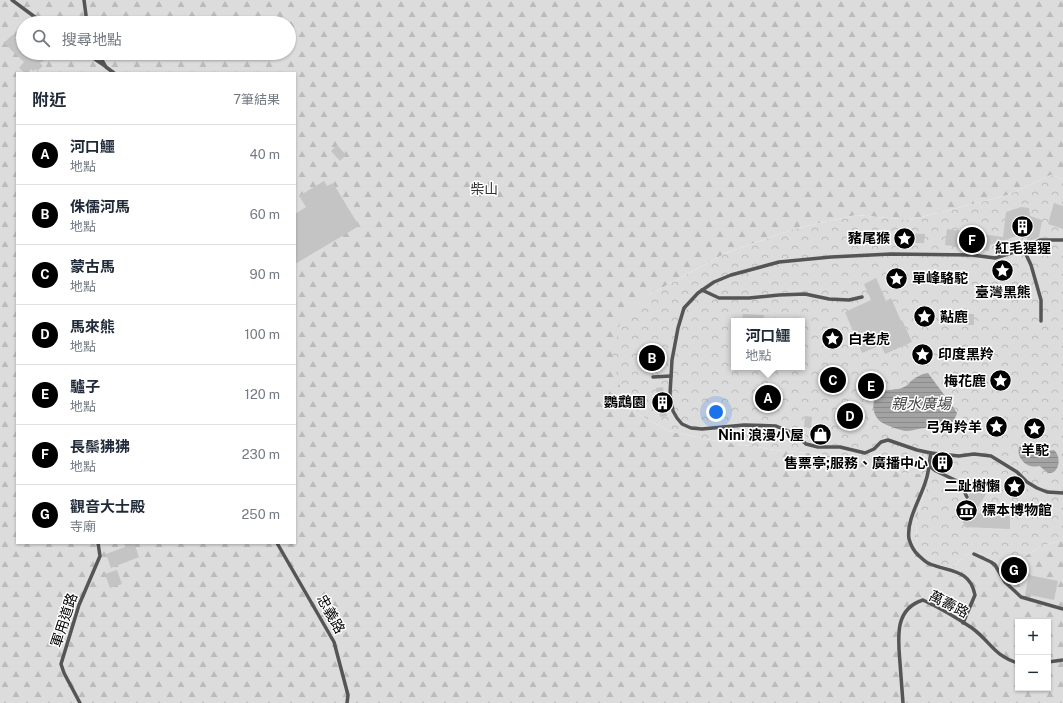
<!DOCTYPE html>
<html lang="zh-TW">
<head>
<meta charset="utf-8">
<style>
	body { margin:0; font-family:"Public Sans","Noto Sans TC",sans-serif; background:#f2f2f3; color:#1f2937 }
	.controls { position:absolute; right:12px; bottom:12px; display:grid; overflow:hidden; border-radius:0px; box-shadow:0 1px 3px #0004 }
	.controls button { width:36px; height:36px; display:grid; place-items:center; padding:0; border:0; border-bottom:1px solid #e0e1e3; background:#fff; color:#1f2937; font:20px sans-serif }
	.you { position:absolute; left:716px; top:412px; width:14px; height:14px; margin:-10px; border:3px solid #fff; border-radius:50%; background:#1a73e8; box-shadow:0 0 0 6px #1a73e833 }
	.badge { display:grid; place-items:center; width:26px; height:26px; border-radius:50%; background:#000; color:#fff; font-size:13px; font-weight:700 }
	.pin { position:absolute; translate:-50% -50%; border:2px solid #fff; box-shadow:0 1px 4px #0006 }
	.popup { position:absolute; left:731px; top:318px; width:74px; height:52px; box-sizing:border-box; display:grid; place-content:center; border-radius:0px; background:#fff; filter:drop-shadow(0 1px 3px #0005); font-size:13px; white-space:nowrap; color:#747a83 }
	.popup b { font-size:15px; color:#1f2937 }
	.popup::after { content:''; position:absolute; left:50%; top:100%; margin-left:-8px; border:8px solid transparent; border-top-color:#fff }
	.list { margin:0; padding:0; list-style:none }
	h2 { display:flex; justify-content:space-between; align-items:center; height:52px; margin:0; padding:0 16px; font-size:17px }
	h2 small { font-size:13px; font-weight:400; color:#747a83 }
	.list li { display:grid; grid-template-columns:26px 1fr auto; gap:12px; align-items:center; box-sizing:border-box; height:60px; padding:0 16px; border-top:1px solid #e0e1e3 }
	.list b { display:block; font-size:15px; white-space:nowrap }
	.list p { margin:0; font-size:13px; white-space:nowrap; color:#747a83 }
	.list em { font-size:13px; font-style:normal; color:#747a83 }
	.icon { flex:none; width:22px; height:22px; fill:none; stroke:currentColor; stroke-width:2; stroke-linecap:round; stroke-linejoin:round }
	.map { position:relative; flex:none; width:1063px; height:703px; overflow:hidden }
	.search { position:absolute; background:#fff; box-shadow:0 1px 3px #0004; left:16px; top:16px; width:280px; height:44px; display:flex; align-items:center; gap:10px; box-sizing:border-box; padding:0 14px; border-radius:22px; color:#747a83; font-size:15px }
	.panel { position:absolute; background:#fff; box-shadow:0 1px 3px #0004; left:16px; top:72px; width:280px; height:472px; border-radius:0px }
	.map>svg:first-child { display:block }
	.forest { fill:url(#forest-firs); fill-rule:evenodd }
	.park { fill:url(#park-crowns); fill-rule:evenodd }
	.water { fill:url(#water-rules) }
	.building { fill:#c4c4c4 }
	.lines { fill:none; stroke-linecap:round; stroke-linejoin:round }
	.service { stroke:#555; stroke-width:3.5 }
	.labels { text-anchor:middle; stroke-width:3; stroke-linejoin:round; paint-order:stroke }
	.park-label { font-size:14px; fill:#333; stroke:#fff }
	.poi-label { font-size:14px; font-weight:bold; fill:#000; stroke:#fff; text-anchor:end }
	.street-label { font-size:14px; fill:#000; stroke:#fff }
	.water-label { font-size:15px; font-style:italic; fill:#444; stroke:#fff }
</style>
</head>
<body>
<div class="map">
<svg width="1063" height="703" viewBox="0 0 1063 703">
	<defs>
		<pattern id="forest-firs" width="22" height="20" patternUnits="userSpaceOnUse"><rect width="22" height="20" fill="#dcdcdc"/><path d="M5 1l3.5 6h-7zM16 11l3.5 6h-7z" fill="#bbb"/></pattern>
		<pattern id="park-crowns" width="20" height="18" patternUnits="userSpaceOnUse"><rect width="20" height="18" fill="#dcdcdc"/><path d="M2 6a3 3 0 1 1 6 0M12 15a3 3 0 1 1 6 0" fill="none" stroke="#bbb"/></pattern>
		<pattern id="water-rules" width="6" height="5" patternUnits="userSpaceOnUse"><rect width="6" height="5" fill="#a3a3a3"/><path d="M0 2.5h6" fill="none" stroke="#8b8b8b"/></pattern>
	</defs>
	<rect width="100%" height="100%" fill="#fff"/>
	<path class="forest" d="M0,0H1063V179L1051,175L1008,195L910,220L856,215L794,229L726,253L649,295L623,397L634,412L669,431L711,440L775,450L820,454L867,462L902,473L927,474L931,475L920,505L916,523L917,544L951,568L972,550L1004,566L1018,560L1042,546L1063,540V703H0ZM23,23H289V53H23ZM17,73H295V543H17ZM1018,622H1048V688H1018Z"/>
	<path class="park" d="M1051,175L1063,179V540L1042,546L1018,560L1004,566L972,550L951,568L932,561L917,544L916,523L920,505L931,475L902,473L867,462L820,454L775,450L711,440L669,431L634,412L623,397L612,359L621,318L649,295L726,253L794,229L856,215L910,220L1008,195ZM734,321H802V367H734Z"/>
	<g class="water">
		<path d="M928,373L951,404L957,413C955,421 947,430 938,429C933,429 930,427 925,428C919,428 913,431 907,431C901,431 886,425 881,422C872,415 870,400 880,393C887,388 897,391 904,387C907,386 909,383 911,381C916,377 921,374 928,373Z"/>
		<path d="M1035,444H1039L1047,451L1054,450C1062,457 1059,473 1050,473C1046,473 1042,467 1039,466C1028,469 1016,459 1019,447L1025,445Z"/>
	</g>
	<g class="building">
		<polygon points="12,35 23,45 23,53 37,53 44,60 40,63 43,66 37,71 36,69 33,71 31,69 28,73 25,73 19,68 24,62 4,43"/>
		<polygon points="337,145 346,155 340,161 331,151"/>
		<polygon points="324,181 327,186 333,183 359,226 295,264 295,214 306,207 299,196"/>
		<polygon points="1054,203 1063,206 1063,229 1048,224"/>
		<polygon points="1021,207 1029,208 1030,216 1042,220 1039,237 1028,242 1025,233 990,245 989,251 945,245 947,229 1003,237 1006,212"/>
		<polygon points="897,233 925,234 924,243 897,243"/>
		<polygon points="876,278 886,301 891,298 901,321 902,320 912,342 885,354 881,345 862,353 845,312 871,300 864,284"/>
		<polygon points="743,314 764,315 763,321 742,321"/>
		<rect x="965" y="314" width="9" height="11"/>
		<polygon points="663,387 667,416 660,417 656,388"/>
		<polygon points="805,416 812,417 811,428 804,427"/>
		<polygon points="826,431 826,438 814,439 814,432"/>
		<polygon points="939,457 949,459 946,472 937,468"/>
		<polygon points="971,492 986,494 974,513 1010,514 1010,529 965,527 958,511 966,500 969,499 969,494"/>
		<polygon points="124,543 134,543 139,557 111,568 106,554 125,547"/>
		<polygon points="1018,565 1021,572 1011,576 1008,569"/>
		<polygon points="117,570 122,584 110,588 105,574"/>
		<polygon points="1029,575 1058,581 1054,600 1025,594"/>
	</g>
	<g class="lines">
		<g class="service">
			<polyline points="12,0 43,23"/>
			<polyline points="84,0 87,23"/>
			<polyline points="86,53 105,66"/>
			<polyline points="98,53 106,67 114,73"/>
			<polyline points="1063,240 1040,240 1018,251 995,258 972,255 891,254 831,257 779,262 731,275 714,282 698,293 684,308 678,328 672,360 670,394 673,411 677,418 682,424 691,428 702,429 744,425 776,426 795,434 806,444 818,447 840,447 865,453 874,449 881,442 888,440 917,450 931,453 959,456 974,454 991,456 1017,472 1027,482 1037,488 1047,492 1063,493"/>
			<polyline points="1023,248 1031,265 1041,300 1041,321"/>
			<polyline points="702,290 719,298 749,298 779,295 805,294 829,299 849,300 862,297"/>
			<polyline points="653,377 671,376"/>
			<path d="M931,453C929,462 929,472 926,480C921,498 906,520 909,539C911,546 913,550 918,555C922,558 926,563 930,564C950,572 970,569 975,595L963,623"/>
			<polyline points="928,465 936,471 957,481 960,483 967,497"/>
			<polyline points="277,543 334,642 348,695 347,703"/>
			<polyline points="974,554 991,562 995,565 1005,582 1021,597 1063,609"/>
			<polyline points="1048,662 1063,660"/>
			<polyline points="80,703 64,673 61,664 79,605 100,556 98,543"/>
			<path d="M903,703C902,690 901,676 900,663C898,638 894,609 923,600C940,608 957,618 972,628C991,642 993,655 1018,663"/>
		</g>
	</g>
	<defs>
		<symbol id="building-disc" viewBox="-11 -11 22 22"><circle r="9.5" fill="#000" stroke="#fff"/><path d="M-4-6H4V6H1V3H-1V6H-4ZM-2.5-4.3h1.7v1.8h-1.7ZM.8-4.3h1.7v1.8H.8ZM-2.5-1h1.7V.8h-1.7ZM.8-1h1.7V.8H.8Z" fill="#fff"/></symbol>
		<symbol id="sight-disc" viewBox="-11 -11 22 22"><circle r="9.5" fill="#000" stroke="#fff"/><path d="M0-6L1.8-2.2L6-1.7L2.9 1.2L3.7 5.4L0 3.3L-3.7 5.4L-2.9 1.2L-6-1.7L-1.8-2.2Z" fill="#fff"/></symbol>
		<symbol id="shop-disc" viewBox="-11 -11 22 22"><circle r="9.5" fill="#000" stroke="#fff"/><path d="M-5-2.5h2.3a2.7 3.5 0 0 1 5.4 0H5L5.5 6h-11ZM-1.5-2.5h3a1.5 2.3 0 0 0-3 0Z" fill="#fff"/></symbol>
		<symbol id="museum-disc" viewBox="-11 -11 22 22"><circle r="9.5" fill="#000" stroke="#fff"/><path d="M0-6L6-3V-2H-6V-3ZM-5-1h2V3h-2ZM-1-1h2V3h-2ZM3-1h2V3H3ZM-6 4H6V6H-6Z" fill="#fff"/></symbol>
	</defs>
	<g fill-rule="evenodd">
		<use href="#building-disc" x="1010" y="214" width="25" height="25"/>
		<use href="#sight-disc" x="892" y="226" width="25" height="25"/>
		<use href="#sight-disc" x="990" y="258" width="25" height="25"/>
		<use href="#sight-disc" x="884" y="266" width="25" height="25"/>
		<use href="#sight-disc" x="912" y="304" width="25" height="25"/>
		<use href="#sight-disc" x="820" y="326" width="25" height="25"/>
		<use href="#sight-disc" x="910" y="342" width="25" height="25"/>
		<use href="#sight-disc" x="988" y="368" width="25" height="25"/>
		<use href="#building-disc" x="650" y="390" width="25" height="25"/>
		<use href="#sight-disc" x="984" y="414" width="25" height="25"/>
		<use href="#sight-disc" x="1022" y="416" width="25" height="25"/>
		<use href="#shop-disc" x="808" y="422" width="25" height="25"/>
		<use href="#building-disc" x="930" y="450" width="25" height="25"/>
		<use href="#sight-disc" x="1002" y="474" width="25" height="25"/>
		<use href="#museum-disc" x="954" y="498" width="25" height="25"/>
	</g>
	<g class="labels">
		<g class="park-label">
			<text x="484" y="194">柴山</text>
		</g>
		<g class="poi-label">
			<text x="890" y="243">豬尾猴</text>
			<text x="1023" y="253" text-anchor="middle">紅毛猩猩</text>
			<text x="912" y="283" text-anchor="start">單峰駱駝</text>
			<text x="1003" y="297" text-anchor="middle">臺灣黑熊</text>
			<text x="940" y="322" text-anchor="start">黇鹿</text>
			<text x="848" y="344" text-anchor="start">白老虎</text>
			<text x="938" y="359" text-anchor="start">印度黑羚</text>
			<text x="986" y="386">梅花鹿</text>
			<text x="646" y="407">鸚鵡園</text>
			<text x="982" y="432">弓角羚羊</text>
			<text x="804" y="440">Nini 浪漫小屋</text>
			<text x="1035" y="455" text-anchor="middle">羊駝</text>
			<text x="928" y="468">售票亭;服務、廣播中心</text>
			<text x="1000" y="491">二趾樹懶</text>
			<text x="982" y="515" text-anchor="start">標本博物館</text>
		</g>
		<g class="street-label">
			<text transform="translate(949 604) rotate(27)" y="5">萬壽路</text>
			<text transform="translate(331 614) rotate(61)" y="5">忠義路</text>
			<text transform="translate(64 620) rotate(-72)" y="5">軍用道路</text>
		</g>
		<g class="water-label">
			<text x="921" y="409">親水廣場</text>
		</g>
	</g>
</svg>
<div class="controls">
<button>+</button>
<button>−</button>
</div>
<div class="you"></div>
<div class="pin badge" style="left:768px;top:398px">A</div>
<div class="popup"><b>河口鱷</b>地點</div>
<div class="pin badge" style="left:652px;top:358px">B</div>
<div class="pin badge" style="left:833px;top:380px">C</div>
<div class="pin badge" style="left:850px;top:416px">D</div>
<div class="pin badge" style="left:871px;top:386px">E</div>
<div class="pin badge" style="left:972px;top:240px">F</div>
<div class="pin badge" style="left:1014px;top:570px">G</div>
<div class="search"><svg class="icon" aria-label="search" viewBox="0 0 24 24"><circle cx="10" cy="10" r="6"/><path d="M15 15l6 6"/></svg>搜尋地點</div>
<section class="panel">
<h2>附近<small>7筆結果</small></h2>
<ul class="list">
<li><span class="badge">A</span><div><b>河口鱷</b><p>地點</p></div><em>40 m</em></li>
<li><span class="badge">B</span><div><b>侏儒河馬</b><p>地點</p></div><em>60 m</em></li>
<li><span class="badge">C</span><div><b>蒙古馬</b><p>地點</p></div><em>90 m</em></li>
<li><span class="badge">D</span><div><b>馬來熊</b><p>地點</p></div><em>100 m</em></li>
<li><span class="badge">E</span><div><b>驢子</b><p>地點</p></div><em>120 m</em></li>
<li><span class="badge">F</span><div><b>長鬃狒狒</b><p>地點</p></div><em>230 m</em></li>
<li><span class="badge">G</span><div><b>觀音大士殿</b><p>寺廟</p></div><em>250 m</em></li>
</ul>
</section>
</div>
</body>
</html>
